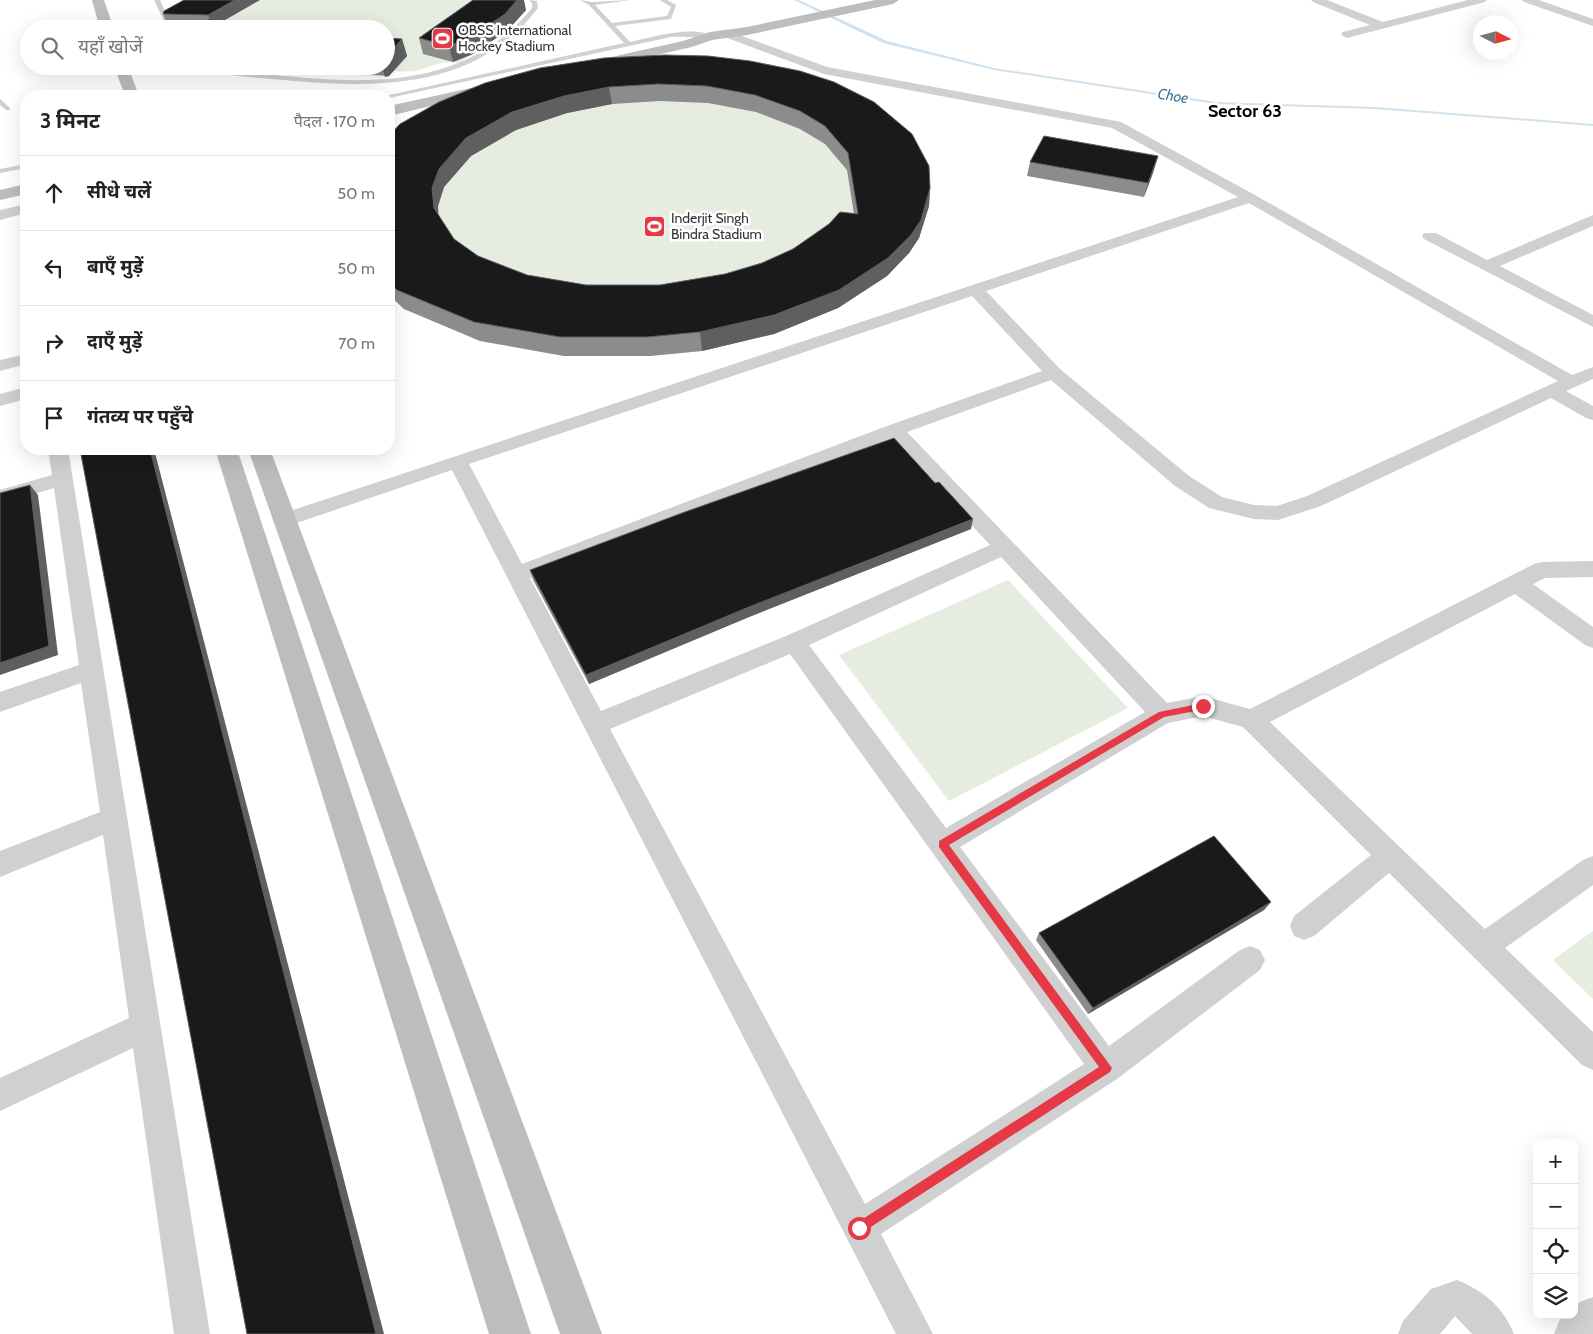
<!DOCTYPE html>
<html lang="hi">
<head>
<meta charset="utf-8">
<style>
	body { margin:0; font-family:Cabin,"Noto Sans Devanagari",sans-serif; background:#f6f6f6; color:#222 }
	.controls { position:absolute; right:15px; bottom:15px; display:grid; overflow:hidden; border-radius:10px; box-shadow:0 5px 20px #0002 }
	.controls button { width:45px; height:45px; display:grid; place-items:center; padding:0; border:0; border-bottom:1px solid #e0e0e0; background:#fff; color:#222; font:25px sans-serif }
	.compass { position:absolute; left:1473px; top:15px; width:45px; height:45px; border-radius:50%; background:#fff; box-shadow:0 5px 20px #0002; rotate:96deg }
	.stop { position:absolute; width:15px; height:15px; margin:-11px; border:4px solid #e63946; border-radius:50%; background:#fff }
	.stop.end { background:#e63946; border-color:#fff; box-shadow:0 1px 5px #0008 }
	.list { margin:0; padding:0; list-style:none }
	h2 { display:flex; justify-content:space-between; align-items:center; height:65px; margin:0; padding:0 20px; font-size:21px }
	h2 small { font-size:16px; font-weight:400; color:#767676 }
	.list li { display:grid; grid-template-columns:32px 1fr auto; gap:15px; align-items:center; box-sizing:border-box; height:75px; padding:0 20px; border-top:1px solid #e0e0e0 }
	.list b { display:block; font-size:19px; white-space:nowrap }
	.list em { font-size:16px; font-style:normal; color:#767676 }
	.icon { flex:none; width:28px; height:28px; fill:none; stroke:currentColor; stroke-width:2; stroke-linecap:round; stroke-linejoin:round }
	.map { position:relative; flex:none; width:1593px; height:1334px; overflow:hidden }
	.search { position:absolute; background:#fff; box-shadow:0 5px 20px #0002; left:20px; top:20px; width:375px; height:55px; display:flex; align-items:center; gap:12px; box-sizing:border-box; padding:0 18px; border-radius:28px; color:#767676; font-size:19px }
	.panel { position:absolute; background:#fff; box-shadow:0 5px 20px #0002; left:20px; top:90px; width:375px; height:365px; border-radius:20px }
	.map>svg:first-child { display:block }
	.green { fill:#e6ecdf }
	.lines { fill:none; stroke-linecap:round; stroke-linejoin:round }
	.stream { fill:#cfe2ee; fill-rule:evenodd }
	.lane { fill:#d0d0d0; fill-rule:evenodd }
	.street { fill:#d0d0d0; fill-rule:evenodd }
	.secondary { fill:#bdbdbd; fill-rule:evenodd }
	.wall { fill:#8c8c8c; fill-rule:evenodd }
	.shaded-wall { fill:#5f5f5f }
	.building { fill:#1a1a1a; stroke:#5f5f5f; fill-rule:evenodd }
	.route { fill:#e63946 }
	.labels { text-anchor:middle; stroke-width:5; stroke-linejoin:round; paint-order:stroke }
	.far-poi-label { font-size:14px; fill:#333; stroke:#fff; text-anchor:start }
	.far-water-label { font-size:15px; font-style:italic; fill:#3f7597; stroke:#fff }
	.far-district-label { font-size:18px; font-weight:bold; fill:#000; stroke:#fff }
</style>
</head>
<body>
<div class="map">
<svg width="1593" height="1334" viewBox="0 0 1593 1334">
	<rect width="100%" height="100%" fill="#fff"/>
	<g class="green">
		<path d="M211,0H513L514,9L526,10C506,33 485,48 458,63C441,59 431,68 414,71C407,72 400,71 393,71L388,77L303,72L257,66H386V29H215L170,26Z"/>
		<polygon points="709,73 929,206 917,241 909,253 838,308 774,334 702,351 650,356 564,356 480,341 404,309 389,160"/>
		<polygon points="1008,580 1128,708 949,801 839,655"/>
		<polygon points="1593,931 1593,999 1553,960"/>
	</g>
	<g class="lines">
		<polygon class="stream" points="794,0 799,0 887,41 994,68 1216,102 1375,107 1593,124 1593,126 1375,109 1216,104 994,70 883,43"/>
		<g class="lane">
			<polygon points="154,0 160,0 167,16 193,0 200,0 169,20 165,29 159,29 163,19"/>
			<path d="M529,0L537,1L538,8C473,94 368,88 272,79C252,77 209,75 193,66C214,66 236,71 257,73C357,84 462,94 532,8V3Z"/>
			<path d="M580,0L592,2L631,0L595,5L612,23L667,16L671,7L660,0H667L676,5L671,19L615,26L630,42C651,37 693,25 713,36C708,39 680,36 671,37L389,98L385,96L624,43L589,5Z"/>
			<polygon points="0,99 10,108 10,110 6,110 0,105"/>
			<polygon points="26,164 26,168 0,173 0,169"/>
		</g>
		<g class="street">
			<polygon points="1311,0 1327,0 1383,22 1468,0 1487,0 1485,2 1347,38 1343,36 1341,34 1343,32 1370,25 1313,2"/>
			<polygon points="1522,0 1539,0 1593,19 1593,26 1524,2"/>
			<path d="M726,30L827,67L1121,122L1255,195L1572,375L1593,367V379L1566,391L1593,406V420L1586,418L1551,398L1321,506L1278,520L1254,519L1209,508L1175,486L1051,380L907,432L1167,703L1203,696L1250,709L1534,564L1542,562L1593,561V577L1545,578L1533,584L1593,627V648L1585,645L1515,594L1270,722L1485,929L1583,860L1593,856V885L1505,948L1593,1032V1070L1582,1065L1389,873L1314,936L1304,940L1294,936L1290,926L1294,916L1371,855L1243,727L1203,716L1168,723L960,847L1109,1046L1240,950L1250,946L1260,950L1265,960L1260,970L1117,1079L881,1234L933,1334H896L452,470L285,527L278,525L275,520L278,515L1238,197L1112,128L824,74L722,36L720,34L722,32ZM1249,203L1558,381L1307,496L1277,506L1254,505L1222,497L1189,476L1060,369L986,291ZM972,296L1042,371L887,426L522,564L469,464ZM891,438L990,545L786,636L601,711L530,578ZM1001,557L1145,712L946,828L809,645ZM790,654L1084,1064L865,1204L610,729Z"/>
			<polygon points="26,204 26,213 0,220 0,210"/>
			<polygon points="1593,215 1593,226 1500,266 1593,315 1593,327 1424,239 1422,236 1424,233 1436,233 1487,260"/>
			<polygon points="26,354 26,364 0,371 0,360"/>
			<polygon points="26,387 26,399 0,406 0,394"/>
			<polygon points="48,449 68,449 210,1334 174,1334 133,1048 0,1111 0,1078 129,1018 103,835 0,877 0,851 100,812 81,683 0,712 0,692 79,665 54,488 0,504 0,490 52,475"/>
			<path d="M1457,1280C1484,1291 1503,1307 1514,1334H1472L1455,1316L1440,1334H1398L1403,1321L1431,1289Z"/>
			<polygon points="1593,1297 1593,1334 1554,1334 1559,1321 1566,1315 1574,1315 1574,1308 1580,1302"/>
		</g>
		<g class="secondary">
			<polygon points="92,0 104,0 114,29 100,29"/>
			<polygon points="875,0 899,0 893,4 747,35 712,40 692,47 594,69 589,68 587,65 589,62 683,41 710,32 747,27"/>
			<polygon points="114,66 128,66 139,96 125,96"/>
			<polygon points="489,84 494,85 496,88 494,91 389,116 389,106"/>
			<polygon points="26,184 26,194 0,200 0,190"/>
			<polygon points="215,449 237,449 531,1334 489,1334"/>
			<polygon points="248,449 270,449 602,1334 560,1334"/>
		</g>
	</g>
	<g class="wall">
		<polygon points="184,0 224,21 196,27 168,26 163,14"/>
		<polygon points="526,10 508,30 473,54 453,62 423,54 419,38"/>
		<polygon points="402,39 407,56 389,76 265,66 386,66"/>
		<path d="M708,56L930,188L929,206L919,238L909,253L887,276L838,308L774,334L702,351L650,356H564L480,341L404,309L389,295V136ZM660,101L708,103L756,112L800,129L825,144L847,170L854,214L793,249L762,263L725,274L660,285H586L527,275L478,256L454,239L438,215V206L444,187L471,156L516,130L567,113L612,104Z"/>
		<polygon points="1030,162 1154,170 1144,197 1027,176"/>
		<polygon points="971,529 749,617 589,684 533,580 530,570"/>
		<polygon points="1271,902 1264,910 1088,1014 1036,940 1039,933"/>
	</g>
	<g class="shaded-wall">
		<polygon points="235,0 260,0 213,27 208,15"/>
		<polygon points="517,0 524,0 526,10 508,30 473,54 453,62 449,46"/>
		<polygon points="402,39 407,56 389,76 385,77 382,66 386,66 386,57"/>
		<polygon points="609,87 612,104 567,113 516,130 471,156 444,187 438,206 439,226 434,208 432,188 439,169 466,138 512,112 564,96"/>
		<polygon points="1158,156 1154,170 1144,197 1148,183"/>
		<polygon points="930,188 929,206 919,238 909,253 887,276 838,308 774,334 702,351 700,332"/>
		<polygon points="150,449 154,449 384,1334 376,1334"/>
		<polygon points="30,485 38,495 58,655 0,675 0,663"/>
		<polygon points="973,519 971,529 749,617 589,684 586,675 749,607"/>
		<polygon points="1271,902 1264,910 1088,1014 1093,1008"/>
	</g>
	<g class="building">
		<polygon points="184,0 235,0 208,15 163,14 164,11"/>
		<polygon points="473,0 517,0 505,14 469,38 449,46 419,38"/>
		<polygon points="210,19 289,29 192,29"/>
		<polygon points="386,38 402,39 386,57"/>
		<path d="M665,55L708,56L750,61L800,71L834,82L874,102L912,134L929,166L930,188L921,220L911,235L888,258L839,290L774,315L700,332L647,337H560L474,322L397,290L389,282V136L400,124L439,102L485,83L540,68L604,58ZM658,84L707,86L755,95L800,111L825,126L848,153L858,214L840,212L829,224L793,249L762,263L725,274L660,285H586L527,275L478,256L454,239L434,208L432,188L439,169L466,138L512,112L564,96L609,87Z"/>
		<polygon points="1044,136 1158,156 1148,183 1030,162"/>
		<polygon points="894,438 935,483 939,482 973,519 749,607 586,675 530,570 682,513"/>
		<polygon points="80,449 150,449 376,1334 247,1334"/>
		<polygon points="30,485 49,646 0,663 0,493"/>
		<polygon points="1214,836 1271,902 1093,1008 1039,933"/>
	</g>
	<polygon class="route" points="1203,703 1207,706 1206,709 1164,717 949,845 1112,1068 1110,1072 863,1232 859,1234 855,1232 853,1228 855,1224 1099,1067 939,847 939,841 1159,712"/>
	<defs>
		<symbol id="stadium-square" viewBox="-11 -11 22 22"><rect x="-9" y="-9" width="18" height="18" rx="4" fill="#e63946" stroke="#fff"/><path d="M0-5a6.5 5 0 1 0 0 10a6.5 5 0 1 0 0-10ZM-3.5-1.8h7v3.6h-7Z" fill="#fff"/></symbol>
	</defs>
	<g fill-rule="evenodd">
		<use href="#stadium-square" x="430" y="26" width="25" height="25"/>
		<use href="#stadium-square" x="642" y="214" width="25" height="25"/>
	</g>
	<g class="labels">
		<g class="far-poi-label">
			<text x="458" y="35">OBSS International<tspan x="458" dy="16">Hockey Stadium</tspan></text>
			<text x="671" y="223">Inderjit Singh<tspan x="671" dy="16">Bindra Stadium</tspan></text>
		</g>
		<g class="far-water-label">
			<text transform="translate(1173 96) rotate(9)" y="5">Choe</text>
		</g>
		<g class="far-district-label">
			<text x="1245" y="117">Sector 63</text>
		</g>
	</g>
</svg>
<div class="controls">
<button>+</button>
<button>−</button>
<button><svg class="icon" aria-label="locate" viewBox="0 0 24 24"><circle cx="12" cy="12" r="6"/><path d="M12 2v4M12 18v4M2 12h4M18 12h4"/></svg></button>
<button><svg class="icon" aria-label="layers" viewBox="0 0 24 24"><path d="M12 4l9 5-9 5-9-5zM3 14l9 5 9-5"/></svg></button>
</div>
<svg class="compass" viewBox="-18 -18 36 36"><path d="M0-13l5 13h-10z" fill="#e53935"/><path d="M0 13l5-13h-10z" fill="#767676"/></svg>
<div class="stop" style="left:859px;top:1228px"></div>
<div class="stop end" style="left:1203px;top:706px"></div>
<div class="search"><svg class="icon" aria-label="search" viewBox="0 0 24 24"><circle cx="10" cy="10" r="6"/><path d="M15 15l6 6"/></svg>यहाँ खोजें</div>
<section class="panel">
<h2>3 मिनट<small>पैदल · 170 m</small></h2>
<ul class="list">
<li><svg class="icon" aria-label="ahead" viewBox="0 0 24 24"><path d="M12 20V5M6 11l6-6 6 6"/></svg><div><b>सीधे चलें</b></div><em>50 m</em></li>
<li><svg class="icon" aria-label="left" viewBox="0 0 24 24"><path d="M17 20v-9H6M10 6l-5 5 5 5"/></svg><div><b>बाएँ मुड़ें</b></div><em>50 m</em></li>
<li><svg class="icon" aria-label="right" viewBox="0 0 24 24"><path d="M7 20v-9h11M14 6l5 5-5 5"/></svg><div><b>दाएँ मुड़ें</b></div><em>70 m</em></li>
<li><svg class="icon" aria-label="arrive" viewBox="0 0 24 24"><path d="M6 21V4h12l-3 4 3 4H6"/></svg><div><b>गंतव्य पर पहुँचे</b></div></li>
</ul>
</section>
</div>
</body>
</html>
